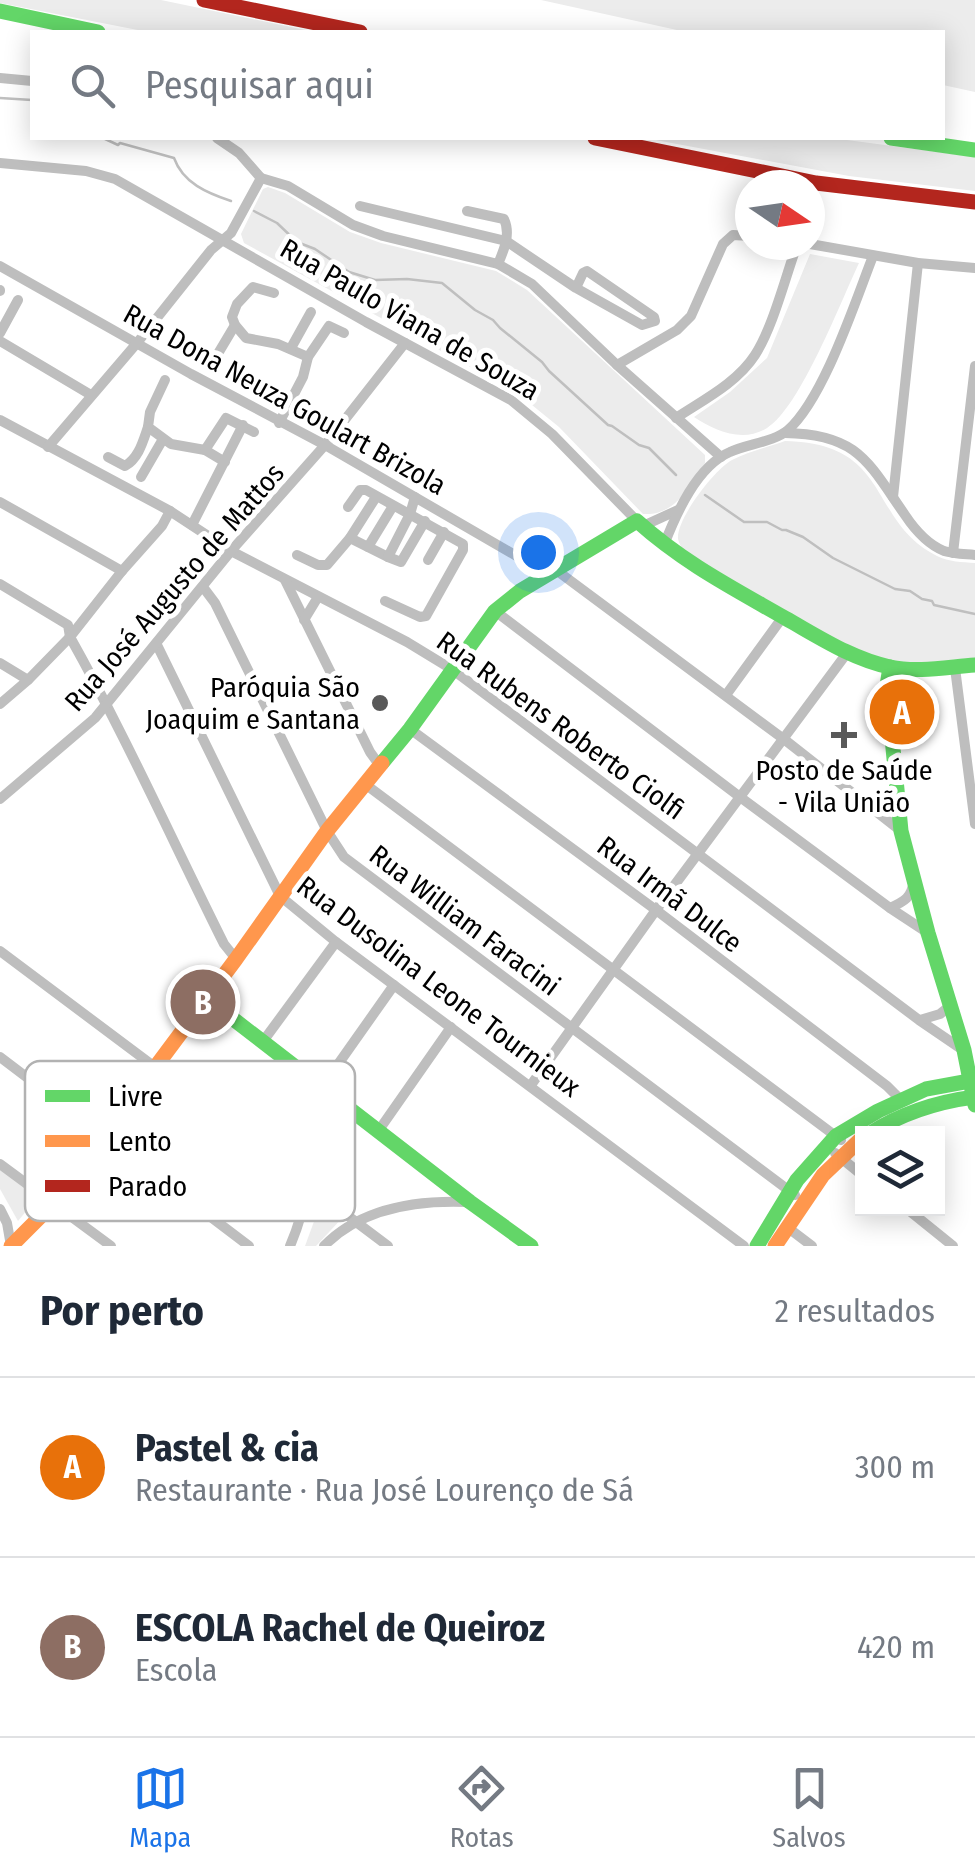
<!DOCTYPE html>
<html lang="pt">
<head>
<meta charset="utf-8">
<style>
	body { margin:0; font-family:"Fira Sans Condensed",sans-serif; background:#f6f6f7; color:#1f2937 }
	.controls { position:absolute; right:30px; bottom:30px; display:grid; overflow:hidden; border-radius:0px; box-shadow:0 5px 25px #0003 }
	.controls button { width:90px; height:90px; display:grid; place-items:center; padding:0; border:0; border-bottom:2px solid #e0e1e3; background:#fff; color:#1f2937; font:50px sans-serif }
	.compass { position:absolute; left:735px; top:170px; width:90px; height:90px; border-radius:50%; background:#fff; box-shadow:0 5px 25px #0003; rotate:103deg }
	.you { position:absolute; left:538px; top:552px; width:35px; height:35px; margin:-25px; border:8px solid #fff; border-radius:50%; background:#1a73e8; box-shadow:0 0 0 15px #1a73e833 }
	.badge { display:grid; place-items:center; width:65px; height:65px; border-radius:50%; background:#1a73e8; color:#fff; font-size:32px; font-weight:700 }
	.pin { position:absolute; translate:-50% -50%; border:5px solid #fff; box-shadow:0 2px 10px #0006 }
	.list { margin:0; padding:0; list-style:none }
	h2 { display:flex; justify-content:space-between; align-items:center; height:130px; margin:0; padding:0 40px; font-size:42px }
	h2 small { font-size:32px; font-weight:400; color:#747a83 }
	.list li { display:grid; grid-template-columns:65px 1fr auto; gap:30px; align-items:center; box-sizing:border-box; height:180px; padding:0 40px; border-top:2px solid #e0e1e3 }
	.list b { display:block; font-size:38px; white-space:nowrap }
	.list p { margin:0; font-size:32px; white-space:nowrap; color:#747a83 }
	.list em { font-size:32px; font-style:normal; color:#747a83 }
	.icon { flex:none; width:55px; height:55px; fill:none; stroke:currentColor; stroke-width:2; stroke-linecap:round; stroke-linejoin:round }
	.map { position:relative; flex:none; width:975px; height:1246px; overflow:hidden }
	.search { position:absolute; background:#fff; box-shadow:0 5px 25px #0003; left:30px; right:30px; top:30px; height:110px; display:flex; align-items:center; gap:25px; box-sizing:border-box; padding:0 35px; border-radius:0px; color:#747a83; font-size:38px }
	.sheet { height:490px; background:#fff }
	nav { display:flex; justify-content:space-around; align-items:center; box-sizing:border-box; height:140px; border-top:2px solid #e0e1e3; background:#fff; font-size:28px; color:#747a83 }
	nav a { display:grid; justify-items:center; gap:5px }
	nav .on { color:#1a73e8 }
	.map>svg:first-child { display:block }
	.green { fill:#ececec }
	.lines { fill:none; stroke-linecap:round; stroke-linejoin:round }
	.stream { stroke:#bfbfbf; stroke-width:2.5 }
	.street { stroke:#bebebe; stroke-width:10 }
	.fast { stroke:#63d668; stroke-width:15 }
	.slow { stroke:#ff974d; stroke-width:15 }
	.jam { stroke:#b3261e; stroke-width:15 }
	.poi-dot { fill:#595959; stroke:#fff; stroke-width:4 }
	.labels { text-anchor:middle; stroke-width:10; stroke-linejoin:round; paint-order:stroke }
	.street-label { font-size:28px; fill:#000; stroke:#fff }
	.poi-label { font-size:28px; fill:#000; stroke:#fff; text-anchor:end }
	.key { fill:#fff; stroke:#b2b2b2; stroke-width:2.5 }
	.key-label { font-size:28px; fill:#000 }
</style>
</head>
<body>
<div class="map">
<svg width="975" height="1246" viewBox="0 0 975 1246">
	<rect width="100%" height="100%" fill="#fff"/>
	<g class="green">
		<polygon points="0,0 161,0 315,32 148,32 0,3"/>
		<polygon points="541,0 975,0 975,92 943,85 942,32 686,32"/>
		<polygon points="645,138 832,138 975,157 975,191 849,176"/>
		<path d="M268,187L285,193L350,232L381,243L496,271L527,290L705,455V463C689,486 676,516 643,514L559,427L516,392L244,243L241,234L263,189Z"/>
		<path d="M810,254L859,263C841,301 800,408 767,428C743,443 715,431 694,417L730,392L767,358Z"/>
		<path d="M785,441C893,443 867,521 937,556C949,562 962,562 975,563V659L927,664L891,661L850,648L685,553C682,548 679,544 678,539C676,519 715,469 732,460C748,452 768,447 785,441Z"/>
		<polygon points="0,1169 41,1193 18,1221 0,1189"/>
		<polygon points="323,1197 344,1216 316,1246 305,1246"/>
	</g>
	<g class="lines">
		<g class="stream">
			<polyline points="0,98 32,100"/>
			<path d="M103,138L118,145L120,143L174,158C183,183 207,193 231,201"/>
			<polyline points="254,211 277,223 297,242 315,249 349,272 375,280 407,279 442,283 475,310 493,320 500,328 542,362 549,371 608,425 612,426 639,445 649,448 676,475"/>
			<polyline points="705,495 744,522 767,522 782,530 786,530 803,537 833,558 895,589 910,591 922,599 932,601 934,605 975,614"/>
		</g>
		<g class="street">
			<polyline points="0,78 32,81"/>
			<polyline points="217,138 239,153 261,178 288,186 353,225 383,236 498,264 532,284 617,365 721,457"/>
			<polyline points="0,163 86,171 115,179 366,322 511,400 552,434 637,521"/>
			<polyline points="360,206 506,241 576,288 642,325 655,321 654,317 587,271 583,273 576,288"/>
			<path d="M467,211L504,219C511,234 504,250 498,264"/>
			<polyline points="810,244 918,263 975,268"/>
			<polyline points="0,266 191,374 325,445 532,565 542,579"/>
			<polyline points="0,291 0,290"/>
			<polyline points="274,293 253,287 237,304 232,317 235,325 246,338 278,344 308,357"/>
			<polyline points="0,333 18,300"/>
			<polyline points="0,341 91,395"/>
			<polyline points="291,348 311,312"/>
			<polyline points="617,365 677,330 691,316 723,244 733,235 750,236"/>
			<polyline points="210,367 235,325"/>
			<polyline points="165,380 150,412 148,427 171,444 205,450 225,462"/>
			<path d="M676,418C703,400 737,383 755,355C773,327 785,278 797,245"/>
			<polyline points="0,420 170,511 231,551 407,642 453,670 919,1020 963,1050"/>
			<polyline points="279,423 303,377 308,357 329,326 344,333"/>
			<path d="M785,433C858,434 868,462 905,515C915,530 927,544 944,551C954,554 965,554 975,555"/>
			<polyline points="48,447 137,343 211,250 231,233 261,178"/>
			<polyline points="205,450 226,418 254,432"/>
			<path d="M108,457L125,466C139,458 143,441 148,427"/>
			<polyline points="141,477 163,439"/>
			<polyline points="893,497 918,263"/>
			<polyline points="0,502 122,571"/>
			<polyline points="348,507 360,490 366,490 463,544 463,550 426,616 420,617 385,601"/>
			<polyline points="192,525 243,425"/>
			<polyline points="643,526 678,510"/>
			<polyline points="350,538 388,557 401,562 425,521"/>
			<path d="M664,545C676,514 697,466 730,452C747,444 774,442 788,430C824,398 855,302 873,256"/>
			<polyline points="368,547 393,506"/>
			<polyline points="953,553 975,366"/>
			<polyline points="297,555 318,565 327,565 350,538 376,497"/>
			<polyline points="388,557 410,514 415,497"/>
			<polyline points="428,560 444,532"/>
			<polyline points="556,570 785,740 901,831"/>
			<polyline points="285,580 370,752 380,766"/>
			<path d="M0,584L68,625L70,637C126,737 173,842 224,944L236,959"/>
			<polyline points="203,587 215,603 327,831 344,857 795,1195"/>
			<polyline points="495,611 740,797 890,908 928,933"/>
			<polyline points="304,620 318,597"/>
			<polyline points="157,645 280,896 336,942 744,1246"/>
			<polyline points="0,663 28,680"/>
			<polyline points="955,668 975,824"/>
			<polyline points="726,695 782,618"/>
			<polyline points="0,704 28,680 70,637 122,571 162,526 170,511"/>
			<polyline points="410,729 656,910 887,1086 900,1099"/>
			<polyline points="365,784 841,1140"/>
			<polyline points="0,799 95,718 231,551 325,445 405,343"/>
			<polyline points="873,810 896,789"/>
			<path d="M890,908C905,901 911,898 914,881"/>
			<polyline points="0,951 251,1139 307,1185 388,1246"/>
			<polyline points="920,1020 940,1014 950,1006"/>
			<polyline points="264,1040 336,942"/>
			<polyline points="0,1057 249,1246"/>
			<path d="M282,1061C291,1080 303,1099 308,1120C317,1157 305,1211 290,1246"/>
			<polyline points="531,1085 656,910 847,653"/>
			<polyline points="322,1087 394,985"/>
			<polyline points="379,1130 451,1027"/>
			<polyline points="835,1153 862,1175"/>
			<polyline points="0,1164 111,1246"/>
			<polyline points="906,1208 953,1246"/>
			<polyline points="0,1209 7,1223 11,1246"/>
			<polyline points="787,1227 812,1246"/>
			<path d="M324,1246C361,1208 415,1200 467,1202"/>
		</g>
		<g class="fast">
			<polyline points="0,11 98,32"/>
			<polyline points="891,138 975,150"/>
			<polyline points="890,667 887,686 901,831 928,933 964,1050 975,1105"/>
			<path d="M382,763L410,729L495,611L520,591L637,521C684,563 731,587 785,618C819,637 852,659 890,667C918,673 947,667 975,665"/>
			<polyline points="206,998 470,1202 531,1246"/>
			<path d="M869,1134C902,1113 936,1102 975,1097"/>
			<polyline points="757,1246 797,1180 836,1136 878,1111 926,1089 975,1080"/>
		</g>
		<g class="slow">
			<polyline points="11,1246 54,1203 236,959 327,831 382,763"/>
			<polyline points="775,1246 823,1175 862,1138"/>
		</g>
		<g class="jam">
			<polyline points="204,0 360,32"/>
			<polyline points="595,138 816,183 975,202"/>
		</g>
	</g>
	<g class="poi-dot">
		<circle cx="380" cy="703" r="10"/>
		<path d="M839 720h10v10h10v10h-10v10h-10v-10h-10v-10h10z"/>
	</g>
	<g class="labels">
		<g class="street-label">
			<text transform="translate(410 319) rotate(30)" y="10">Rua Paulo Viana de Souza</text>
			<text transform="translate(285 399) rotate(29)" y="10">Rua Dona Neuza Goulart Brizola</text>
			<text transform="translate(174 587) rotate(-49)" y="10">Rua José Augusto de Mattos</text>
			<text transform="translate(561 725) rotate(36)" y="10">Rua Rubens Roberto Ciolfi</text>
			<text transform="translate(670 894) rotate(37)" y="10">Rua Irmã Dulce</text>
			<text transform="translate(465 920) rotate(37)" y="10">Rua William Faracini</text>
			<text transform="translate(439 986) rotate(37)" y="10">Rua Dusolina Leone Tournieux</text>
		</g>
		<g class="poi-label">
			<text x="360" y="697">Paróquia São<tspan x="360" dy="32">Joaquim e Santana</tspan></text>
			<text x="844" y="780" text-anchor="middle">Posto de Saúde<tspan x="844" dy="32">- Vila União</tspan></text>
		</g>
	</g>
	<rect x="25" y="1061" width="330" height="160" rx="15" class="key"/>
	<rect x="45" y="1090" width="45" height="12" fill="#63d668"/>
	<rect x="45" y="1135" width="45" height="12" fill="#ff974d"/>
	<rect x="45" y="1180" width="45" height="12" fill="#b3261e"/>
	<g class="key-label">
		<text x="108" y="1106">Livre</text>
		<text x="108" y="1151">Lento</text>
		<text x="108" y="1196">Parado</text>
	</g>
</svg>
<div class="controls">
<button><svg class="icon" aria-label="layers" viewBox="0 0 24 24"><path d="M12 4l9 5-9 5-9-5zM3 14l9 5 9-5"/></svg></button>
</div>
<svg class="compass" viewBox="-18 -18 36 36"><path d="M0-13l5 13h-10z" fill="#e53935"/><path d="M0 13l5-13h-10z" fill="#747a83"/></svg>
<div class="you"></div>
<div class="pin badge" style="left:902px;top:712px;background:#e8710a">A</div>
<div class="pin badge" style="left:203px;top:1002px;background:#8d6e63">B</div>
<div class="search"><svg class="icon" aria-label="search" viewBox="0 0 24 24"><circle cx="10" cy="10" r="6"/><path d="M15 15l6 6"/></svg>Pesquisar aqui</div>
</div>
<section class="sheet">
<h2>Por perto<small>2 resultados</small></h2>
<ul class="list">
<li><span class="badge" style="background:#e8710a">A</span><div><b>Pastel &amp; cia</b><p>Restaurante · Rua José Lourenço de Sá</p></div><em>300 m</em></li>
<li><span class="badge" style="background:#8d6e63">B</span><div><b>ESCOLA Rachel de Queiroz</b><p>Escola</p></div><em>420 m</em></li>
</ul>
</section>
<nav>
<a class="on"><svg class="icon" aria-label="map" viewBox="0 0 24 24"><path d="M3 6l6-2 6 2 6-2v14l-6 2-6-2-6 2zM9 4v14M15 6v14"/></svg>Mapa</a>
<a><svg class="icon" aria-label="directions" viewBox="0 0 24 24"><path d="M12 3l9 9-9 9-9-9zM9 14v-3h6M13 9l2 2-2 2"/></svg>Rotas</a>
<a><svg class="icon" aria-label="saved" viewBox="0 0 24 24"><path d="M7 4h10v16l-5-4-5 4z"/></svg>Salvos</a>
</nav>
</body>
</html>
